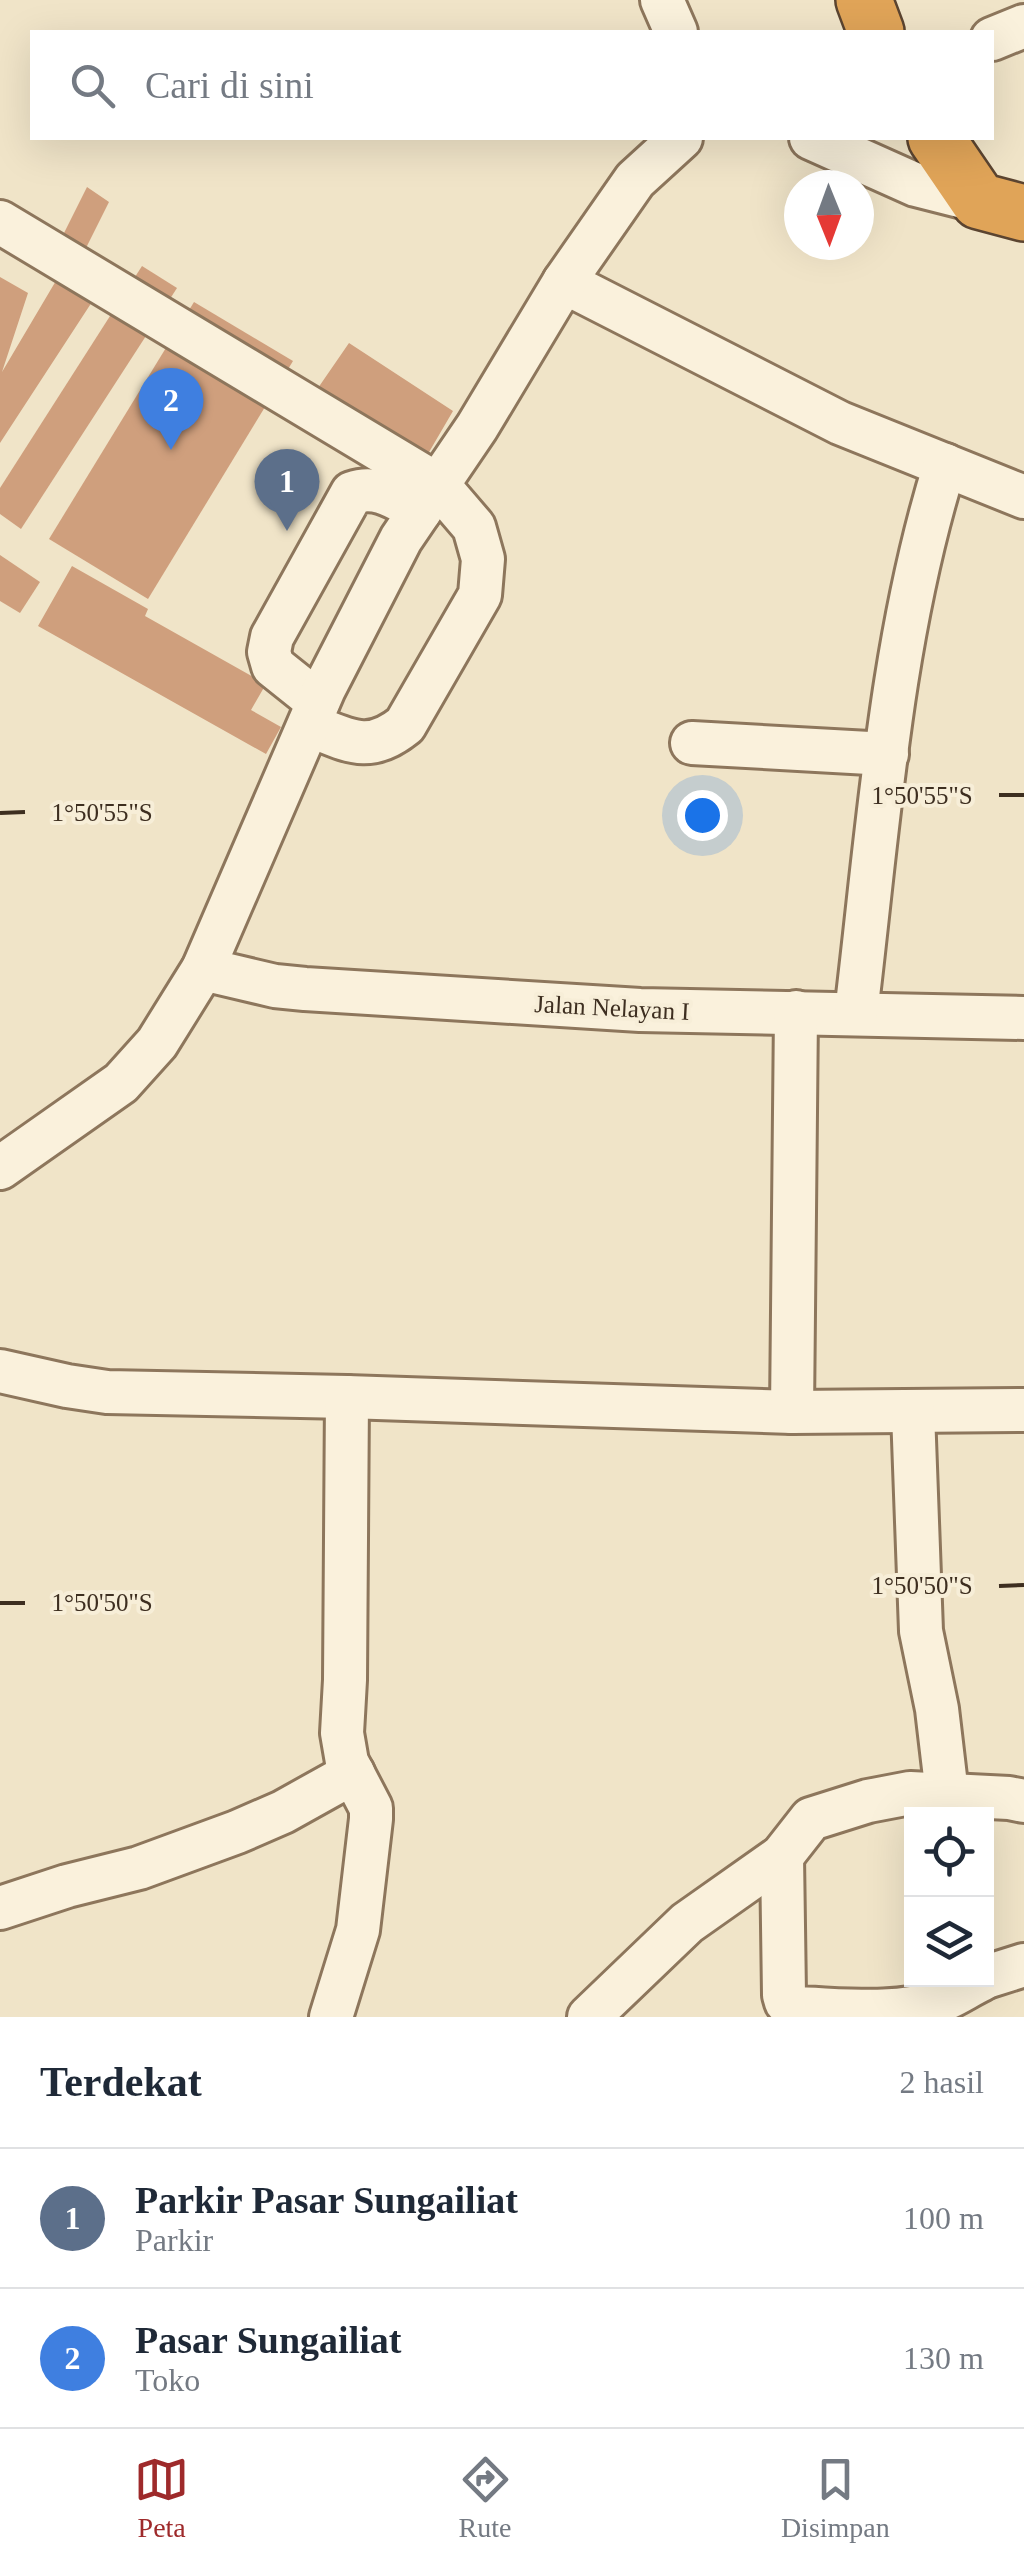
<!DOCTYPE html>
<html lang="id">
<head>
<meta charset="utf-8">
<style>
	body { margin:0; font-family:"Times New Roman",serif; background:#f6f6f7; color:#1f2937 }
	.controls { position:absolute; right:30px; bottom:30px; display:grid; overflow:hidden; border-radius:0px; box-shadow:0 10px 40px #0002 }
	.controls button { width:90px; height:90px; display:grid; place-items:center; padding:0; border:0; border-bottom:2px solid #e0e1e3; background:#fff; color:#1f2937; font:50px sans-serif }
	.compass { position:absolute; left:784px; top:170px; width:90px; height:90px; border-radius:50%; background:#fff; box-shadow:0 10px 40px #0002; rotate:179deg }
	.you { position:absolute; left:702px; top:815px; width:35px; height:35px; margin:-25px; border:8px solid #fff; border-radius:50%; background:#1a73e8; box-shadow:0 0 0 15px #1a73e833 }
	.badge { display:grid; place-items:center; width:65px; height:65px; border-radius:50%; background:#9e2a2b; color:#fff; font-size:32px; font-weight:700 }
	.pin { position:absolute; translate:-50% -82px; filter:drop-shadow(0 2px 5px #0008) }
	.pin::after { content:''; position:absolute; top:52px; width:35px; height:30px; background:inherit; clip-path:polygon(0 0,100% 0,50% 100%) }
	.list { margin:0; padding:0; list-style:none }
	h2 { display:flex; justify-content:space-between; align-items:center; height:130px; margin:0; padding:0 40px; font-size:42px }
	h2 small { font-size:32px; font-weight:400; color:#747a83 }
	.list li { display:grid; grid-template-columns:65px 1fr auto; gap:30px; align-items:center; box-sizing:border-box; height:140px; padding:0 40px; border-top:2px solid #e0e1e3 }
	.list b { display:block; font-size:38px; white-space:nowrap }
	.list p { margin:0; font-size:32px; white-space:nowrap; color:#747a83 }
	.list em { font-size:32px; font-style:normal; color:#747a83 }
	.icon { flex:none; width:55px; height:55px; fill:none; stroke:currentColor; stroke-width:2; stroke-linecap:round; stroke-linejoin:round }
	.map { position:relative; flex:none; width:1024px; height:2017px; overflow:hidden }
	.search { position:absolute; background:#fff; box-shadow:0 10px 40px #0002; left:30px; right:30px; top:30px; height:110px; display:flex; align-items:center; gap:25px; box-sizing:border-box; padding:0 35px; border-radius:0px; color:#747a83; font-size:38px }
	.sheet { height:410px; background:#fff }
	nav { display:flex; justify-content:space-around; align-items:center; box-sizing:border-box; height:140px; border-top:2px solid #e0e1e3; background:#fff; font-size:28px; color:#747a83 }
	nav a { display:grid; justify-items:center; gap:5px }
	nav .on { color:#9e2a2b }
	.map>svg:first-child { display:block }
	.building { fill:#cf9f7d }
	.lines { fill:none; stroke-linecap:round; stroke-linejoin:round }
	.minor-casing { stroke:#8d765c; stroke-width:48 }
	.highway-casing { stroke:#5b4430; stroke-width:60 }
	.minor { stroke:#faf1dc; stroke-width:42 }
	.highway { stroke:#e0a458; stroke-width:55 }
	.ticks { fill:none; stroke:#3d2e20; stroke-width:4 }
	.labels { text-anchor:middle; stroke-width:8; stroke-linejoin:round; paint-order:stroke }
	.street-label { font-size:25px; fill:#3d2e20; stroke:#f7eed8 }
	.ticks-label { font-size:25px; text-anchor:middle; fill:#3d2e20; stroke:#f7eed8; stroke-width:8; stroke-linejoin:round; paint-order:stroke }
</style>
</head>
<body>
<div class="map">
<svg width="1024" height="2017" viewBox="0 0 1024 2017">
	<rect width="100%" height="100%" fill="#f0e4c8"/>
	<g class="building">
		<polygon points="87,187 109,202 79,262 105,282 0,443 0,277 28,293 2,372 60,274 50,261"/>
		<polygon points="142,266 177,288 21,529 0,514 0,488"/>
		<polygon points="194,302 293,361 148,599 49,539"/>
		<polygon points="349,343 453,411 425,459 413,445 318,388"/>
		<polygon points="0,555 40,582 20,613 0,601"/>
		<polygon points="72,566 148,609 145,616 266,684 251,710 281,727 266,754 38,626"/>
	</g>
	<g class="lines">
		<defs>
			<g id="minor">
				<polyline points="662,0 676,32"/>
				<polyline points="992,39 1024,26"/>
				<polyline points="811,138 916,185 979,201"/>
				<path d="M0,222L438,485L474,527L483,559L480,595L405,725C368,755 348,740 309,725"/>
				<polyline points="564,282 840,423 1024,497"/>
				<path d="M318,702L273,666L269,652L272,637L352,493C378,484 397,499 420,511"/>
				<polyline points="692,743 887,754"/>
				<polyline points="203,969 275,986 305,989 640,1010 1024,1018"/>
				<path d="M856,1013C878,832 890,640 945,465"/>
				<polyline points="0,1168 121,1083 157,1043 203,969 324,689 401,539 477,427 564,282 635,180 681,138"/>
				<polyline points="0,1371 67,1386 107,1392 347,1397 792,1412 1024,1410"/>
				<polyline points="792,1412 796,1012"/>
				<polyline points="913,1412 921,1631 937,1709 947,1794"/>
				<path d="M782,1856L784,1995L786,2002L792,2008C840,2009 894,2017 940,2001C954,1996 968,1986 981,1980"/>
				<polyline points="0,1908 67,1886 139,1868 237,1832 283,1812 353,1773"/>
				<polyline points="986,1977 1024,1965"/>
				<polyline points="331,2017 358,1930 371,1819 371,1808 347,1762 342,1733 345,1680 347,1397"/>
				<polyline points="589,2017 687,1923 782,1856 811,1819 868,1801 910,1793 1009,1798 1024,1801"/>
			</g>
			<g id="highway">
				<polyline points="864,0 876,32"/>
				<polyline points="936,138 979,201 1024,213"/>
			</g>
		</defs>
		<use href="#minor" class="minor-casing"/>
		<use href="#highway" class="highway-casing"/>
		<use href="#minor" class="minor"/>
		<use href="#highway" class="highway"/>
	</g>
	<path class="ticks" d="M999,795H1024M0,813L25,812M999,1586L1024,1585M0,1603H25"/>
	<g class="labels">
		<g class="street-label">
			<text transform="translate(612 1007) rotate(3)" y="9">Jalan Nelayan I</text>
		</g>
	</g>
	<g class="ticks-label">
		<text x="922" y="804">1°50'55"S</text>
		<text x="102" y="821">1°50'55"S</text>
		<text x="922" y="1594">1°50'50"S</text>
		<text x="102" y="1611">1°50'50"S</text>
	</g>
</svg>
<div class="controls">
<button><svg class="icon" aria-label="locate" viewBox="0 0 24 24"><circle cx="12" cy="12" r="6"/><path d="M12 2v4M12 18v4M2 12h4M18 12h4"/></svg></button>
<button><svg class="icon" aria-label="layers" viewBox="0 0 24 24"><path d="M12 4l9 5-9 5-9-5zM3 14l9 5 9-5"/></svg></button>
</div>
<svg class="compass" viewBox="-18 -18 36 36"><path d="M0-13l5 13h-10z" fill="#e53935"/><path d="M0 13l5-13h-10z" fill="#747a83"/></svg>
<div class="you"></div>
<div class="pin badge" style="left:287px;top:531px;background:#5c6f8a">1</div>
<div class="pin badge" style="left:171px;top:450px;background:#3f7fe0">2</div>
<div class="search"><svg class="icon" aria-label="search" viewBox="0 0 24 24"><circle cx="10" cy="10" r="6"/><path d="M15 15l6 6"/></svg>Cari di sini</div>
</div>
<section class="sheet">
<h2>Terdekat<small>2 hasil</small></h2>
<ul class="list">
<li><span class="badge" style="background:#5c6f8a">1</span><div><b>Parkir Pasar Sungailiat</b><p>Parkir</p></div><em>100 m</em></li>
<li><span class="badge" style="background:#3f7fe0">2</span><div><b>Pasar Sungailiat</b><p>Toko</p></div><em>130 m</em></li>
</ul>
</section>
<nav>
<a class="on"><svg class="icon" aria-label="map" viewBox="0 0 24 24"><path d="M3 6l6-2 6 2 6-2v14l-6 2-6-2-6 2zM9 4v14M15 6v14"/></svg>Peta</a>
<a><svg class="icon" aria-label="directions" viewBox="0 0 24 24"><path d="M12 3l9 9-9 9-9-9zM9 14v-3h6M13 9l2 2-2 2"/></svg>Rute</a>
<a><svg class="icon" aria-label="saved" viewBox="0 0 24 24"><path d="M7 4h10v16l-5-4-5 4z"/></svg>Disimpan</a>
</nav>
</body>
</html>
